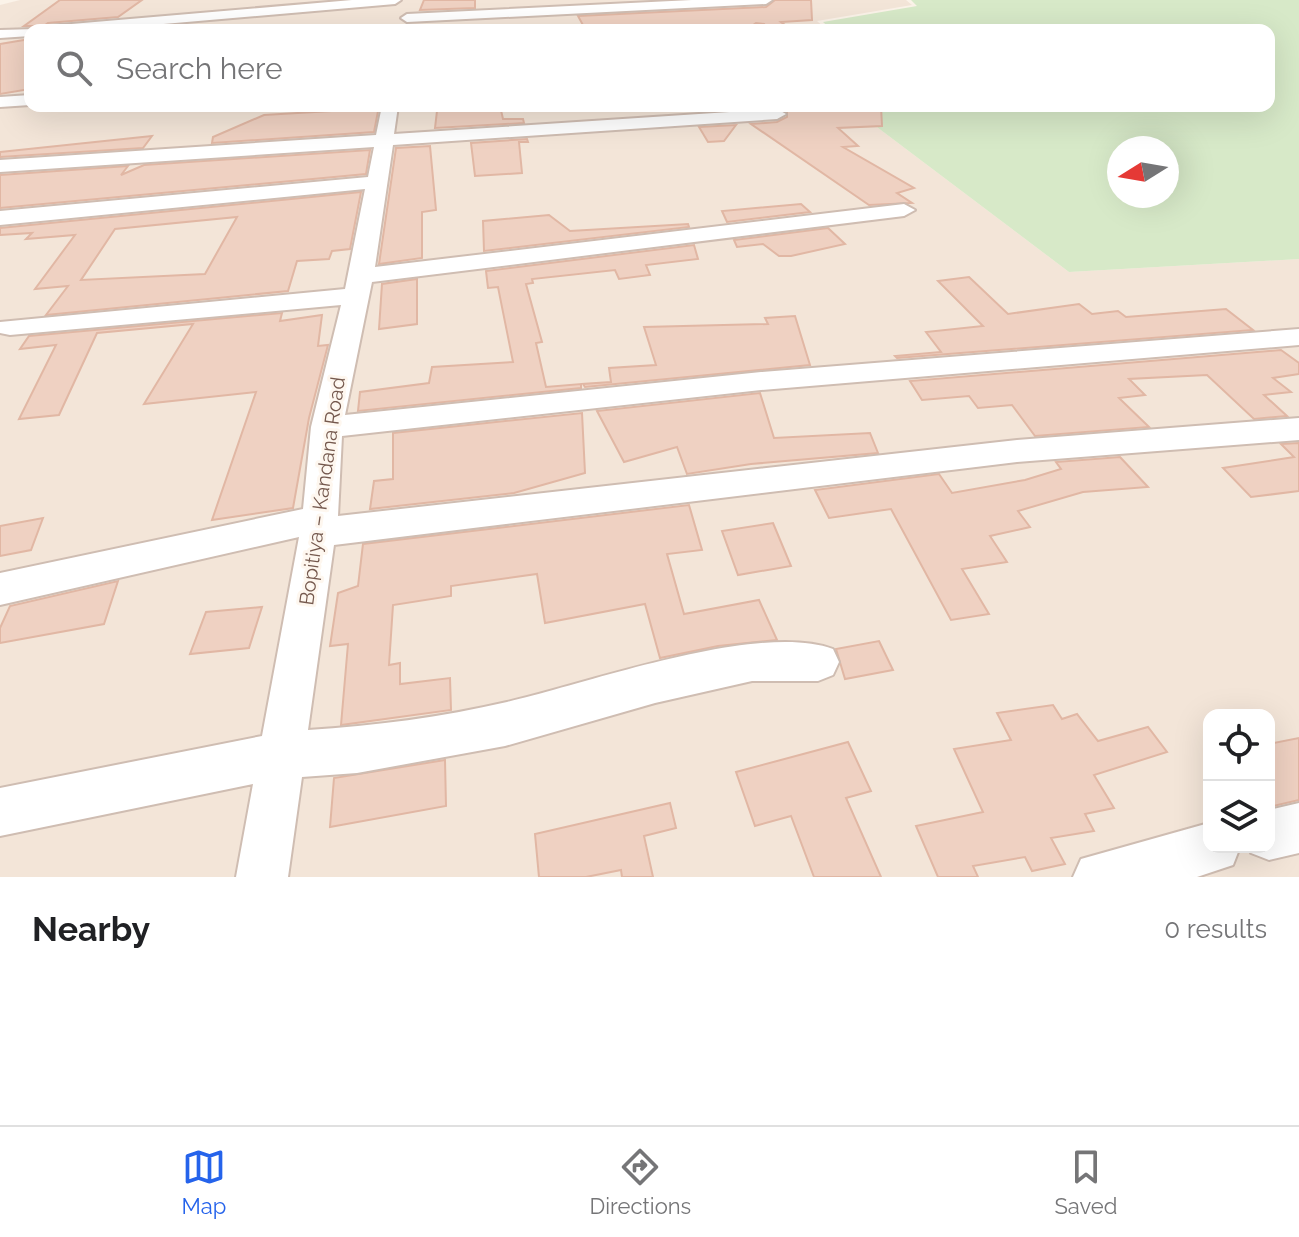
<!DOCTYPE html>
<html lang="en">
<head>
<meta charset="utf-8">
<style>
	body { margin:0; font-family:Raleway,sans-serif; background:#f6f6f6; color:#202124 }
	.controls { position:absolute; right:24px; bottom:24px; display:grid; overflow:hidden; border-radius:16px; box-shadow:0 8px 32px #0002 }
	.controls button { width:72px; height:72px; display:grid; place-items:center; padding:0; border:0; border-bottom:2px solid #e0e0e0; background:#fff; color:#202124; font:40px sans-serif }
	.compass { position:absolute; left:1107px; top:136px; width:72px; height:72px; border-radius:50%; background:#fff; box-shadow:0 8px 32px #0002; rotate:259deg }
	.list { margin:0; padding:0; list-style:none }
	h2 { display:flex; justify-content:space-between; align-items:center; height:104px; margin:0; padding:0 32px; font-size:34px }
	h2 small { font-size:26px; font-weight:400; color:#757577 }
	.icon { flex:none; width:44px; height:44px; fill:none; stroke:currentColor; stroke-width:2; stroke-linecap:round; stroke-linejoin:round }
	.map { position:relative; flex:none; width:1299px; height:877px; overflow:hidden }
	.search { position:absolute; background:#fff; box-shadow:0 8px 32px #0002; left:24px; right:24px; top:24px; height:88px; display:flex; align-items:center; gap:20px; box-sizing:border-box; padding:0 28px; border-radius:16px; color:#757577; font-size:30px }
	.sheet { height:248px; background:#fff }
	nav { display:flex; justify-content:space-around; align-items:center; box-sizing:border-box; height:112px; border-top:2px solid #e0e0e0; background:#fff; font-size:22px; color:#757577 }
	nav a { display:grid; justify-items:center; gap:4px }
	nav .on { color:#2563eb }
	.map>svg:first-child { display:block }
	.residential { fill:#f3e5d8; fill-rule:evenodd }
	.green { fill:#d7e9c8; fill-rule:evenodd }
	.building { fill:#efd1c2; stroke:#e1b7a4; stroke-width:2; fill-rule:evenodd }
	.lines { fill:none; stroke-linecap:round; stroke-linejoin:round }
	.minor-casing { stroke:#cfbdb2; stroke-width:4 }
	.minor { fill:#fff; fill-rule:evenodd }
	.labels { text-anchor:middle; stroke-width:6; stroke-linejoin:round; paint-order:stroke }
	.street-label { font-size:20px; fill:#75594e; stroke:#fef7ef }
</style>
</head>
<body>
<div class="map">
<svg width="1299" height="877" viewBox="0 0 1299 877">
	<rect width="100%" height="100%" fill="#fbf3e9"/>
	<path class="residential" d="M20,0H906L912,5L817,21L827,30H30V106H849L1069,272L1299,259V877H0V5ZM1209,715H1269V847H1209Z"/>
	<path class="green" d="M911,0H1299V259L1069,272L849,106H1269V30H832L823,22L917,6ZM1119,148H1167V196H1119Z"/>
	<g class="building">
		<polygon points="60,0 142,0 118,17 48,23 38,30 35,26 24,26"/>
		<polygon points="424,0 475,0 475,8 420,10"/>
		<polygon points="775,0 811,0 812,20 781,22 792,30 769,30 764,24 756,23 746,30 605,30 603,26 584,27 578,16 766,7"/>
		<polygon points="30,39 30,89 0,94 0,44"/>
		<polygon points="332,106 379,106 374,132 212,143 213,137 264,115 331,111"/>
		<polygon points="500,106 503,119 523,119 524,123 435,128 437,111"/>
		<polygon points="777,106 881,106 882,126 838,128 858,146 843,147 914,188 897,193 912,203 869,205 751,124 777,122 787,117 787,111"/>
		<polygon points="736,125 724,141 708,142 699,127"/>
		<polygon points="152,136 143,148 0,157 0,152"/>
		<polygon points="527,139 528,142 519,142 522,173 475,176 471,143"/>
		<polygon points="430,146 436,210 422,212 422,258 379,264 396,148"/>
		<polygon points="370,150 366,174 0,208 0,175 128,166 121,175 144,165"/>
		<path d="M361,192L350,249L332,251L329,259L297,261L288,291L46,315L68,286L35,289L75,235L26,239L32,233L0,235V228ZM237,217L205,274L81,280L115,229Z"/>
		<polygon points="801,204 810,212 727,222 722,211"/>
		<polygon points="549,215 570,231 688,224 689,227 484,251 483,221"/>
		<polygon points="828,228 845,244 791,256 779,256 763,244 737,247 734,240"/>
		<polygon points="694,245 698,259 646,265 650,275 619,279 615,270 532,279 533,283 526,284 542,342 536,343 546,387 581,384 581,388 358,411 360,392 429,383 432,367 513,362 498,287 488,288 486,271"/>
		<polygon points="969,277 1008,314 1079,304 1092,314 1118,311 1126,317 1226,309 1253,330 897,358 895,356 941,352 926,332 983,326 938,281"/>
		<polygon points="417,279 417,324 379,329 382,284"/>
		<polygon points="282,313 280,321 322,315 318,346 328,345 309,418 293,508 212,520 256,392 144,404 193,324 97,333 59,415 19,419 56,345 20,349 29,336"/>
		<polygon points="795,316 810,365 585,387 583,384 611,382 609,368 656,365 644,327 768,324 765,318"/>
		<polygon points="1281,350 1299,363 1299,374 1273,378 1291,392 1264,395 1287,416 1254,419 1207,375 1129,379 1145,395 1119,398 1149,427 1035,436 1012,405 978,408 969,396 922,400 910,381"/>
		<polygon points="760,393 774,438 870,433 878,453 751,464 687,474 677,447 624,462 597,411"/>
		<polygon points="582,413 585,473 514,493 370,509 374,481 393,479 393,433"/>
		<polygon points="1299,443 1299,491 1251,497 1223,468 1294,457 1281,444"/>
		<polygon points="1120,457 1148,487 1083,492 1018,511 1030,527 990,536 1007,562 962,569 989,614 951,620 891,509 829,518 815,490 939,474 952,493 1025,480 1061,469 1056,462"/>
		<polygon points="689,505 702,550 667,554 684,614 759,600 777,640 718,646 660,658 645,604 545,623 537,574 451,586 451,596 393,605 389,665 400,663 400,684 450,678 451,710 341,725 348,644 330,646 338,593 358,586 363,544"/>
		<polygon points="43,518 31,550 0,556 0,526"/>
		<polygon points="773,523 791,566 738,575 722,531"/>
		<polygon points="118,581 104,624 0,643 0,628 10,606"/>
		<polygon points="262,607 249,648 190,654 206,612"/>
		<polygon points="879,641 893,670 845,679 836,649"/>
		<polygon points="1053,705 1062,719 1077,714 1098,741 1148,727 1167,752 1094,775 1114,808 1085,814 1094,831 1051,838 1065,864 1032,871 1025,857 973,866 978,877 938,877 916,826 983,812 954,749 1011,740 997,713"/>
		<polygon points="1299,738 1299,800 1269,807 1269,744"/>
		<polygon points="848,742 871,791 846,798 881,877 814,877 791,816 755,826 736,772"/>
		<polygon points="445,760 446,806 330,827 334,778"/>
		<polygon points="670,803 676,828 644,836 653,877 622,877 621,870 586,877 539,877 535,834"/>
	</g>
	<g class="lines">
		<defs>
			<g id="minor">
				<polygon points="352,0 401,0 395,4 94,30 41,30 48,26"/>
				<polygon points="692,0 772,0 766,4 407,22 401,18 407,14"/>
				<polygon points="756,26 764,27 766,30 749,30"/>
				<polygon points="35,29 30,30 30,36 0,38 0,30"/>
				<polygon points="30,95 30,105 0,107 0,97"/>
				<path d="M382,106H398L394,134L777,109L786,114L777,119L393,145L375,267L904,204L915,210L904,216L372,282L345,415L761,372L1299,329V345L761,390L342,436L338,516L1017,440L1299,418V440L1017,462L334,545L308,730C374,726 442,717 507,702C586,684 759,621 833,649L839,662L833,675L818,681H752L655,703L505,746L357,773L302,777L288,877H236L253,784L0,836V788L262,736L299,537L0,605V573L303,509L311,427L341,305L10,335L0,333V322L345,289L365,189L0,225V211L368,177L374,147L0,172V160L376,135Z"/>
				<polygon points="1299,803 1299,853 1269,860 1251,853 1249,847 1269,847 1269,810"/>
				<polygon points="1209,823 1209,847 1240,847 1233,865 1197,877 1073,877 1081,859"/>
			</g>
		</defs>
		<use href="#minor" class="minor-casing"/>
		<use href="#minor" class="minor"/>
	</g>
	<g class="labels">
		<g class="street-label">
			<text transform="translate(322 491) rotate(-82)" y="7">Bopitiya – Kandana Road</text>
		</g>
	</g>
</svg>
<div class="controls">
<button><svg class="icon" aria-label="locate" viewBox="0 0 24 24"><circle cx="12" cy="12" r="6"/><path d="M12 2v4M12 18v4M2 12h4M18 12h4"/></svg></button>
<button><svg class="icon" aria-label="layers" viewBox="0 0 24 24"><path d="M12 4l9 5-9 5-9-5zM3 14l9 5 9-5"/></svg></button>
</div>
<svg class="compass" viewBox="-18 -18 36 36"><path d="M0-13l5 13h-10z" fill="#e53935"/><path d="M0 13l5-13h-10z" fill="#757577"/></svg>
<div class="search"><svg class="icon" aria-label="search" viewBox="0 0 24 24"><circle cx="10" cy="10" r="6"/><path d="M15 15l6 6"/></svg>Search here</div>
</div>
<section class="sheet">
<h2>Nearby<small>0 results</small></h2>
<ul class="list">
</ul>
</section>
<nav>
<a class="on"><svg class="icon" aria-label="map" viewBox="0 0 24 24"><path d="M3 6l6-2 6 2 6-2v14l-6 2-6-2-6 2zM9 4v14M15 6v14"/></svg>Map</a>
<a><svg class="icon" aria-label="directions" viewBox="0 0 24 24"><path d="M12 3l9 9-9 9-9-9zM9 14v-3h6M13 9l2 2-2 2"/></svg>Directions</a>
<a><svg class="icon" aria-label="saved" viewBox="0 0 24 24"><path d="M7 4h10v16l-5-4-5 4z"/></svg>Saved</a>
</nav>
</body>
</html>
